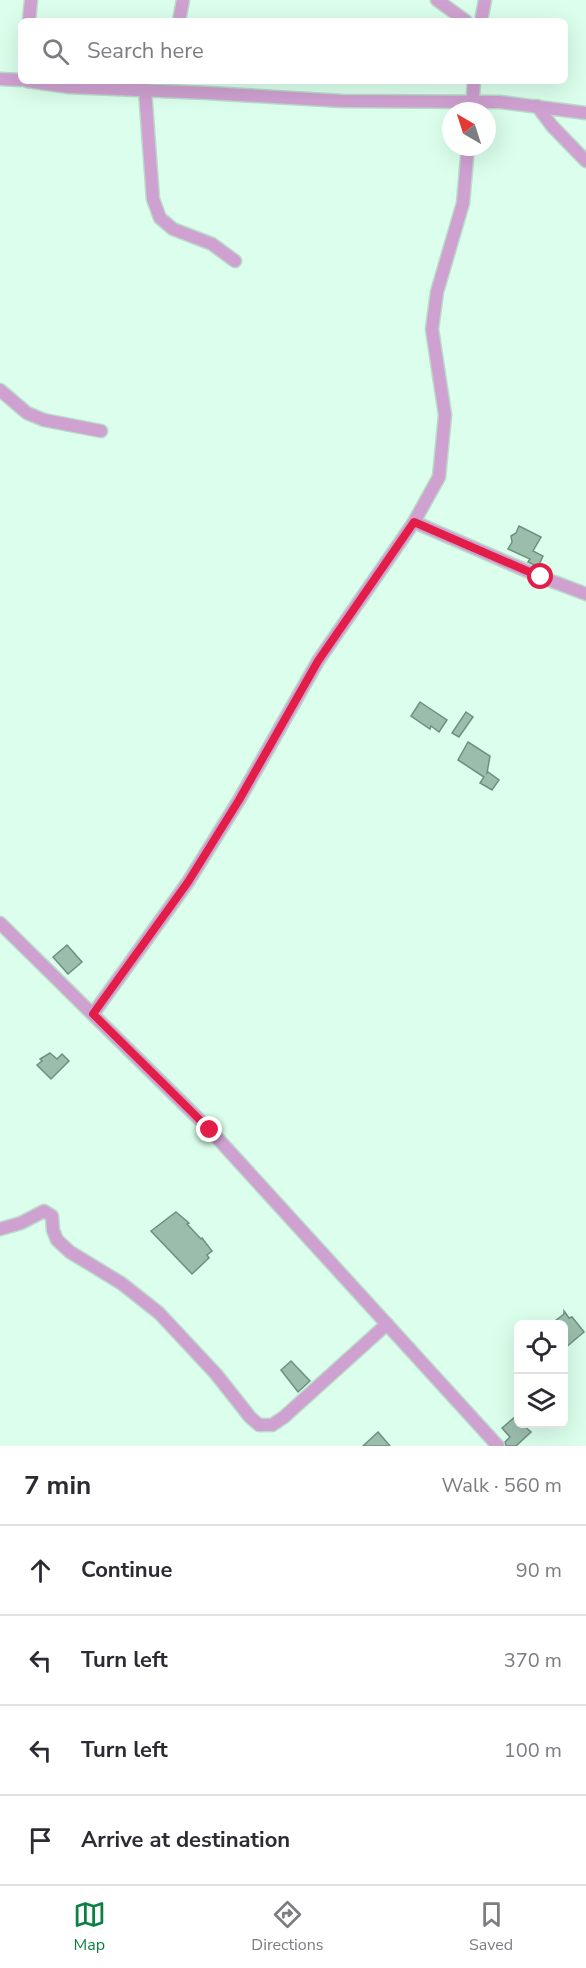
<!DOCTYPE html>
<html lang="en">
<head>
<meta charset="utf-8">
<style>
	body { margin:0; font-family:"Nunito Sans",sans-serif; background:#f7f7f7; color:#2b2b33 }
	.controls { position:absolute; right:18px; bottom:18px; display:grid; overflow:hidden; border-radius:9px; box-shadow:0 6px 24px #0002 }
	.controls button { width:54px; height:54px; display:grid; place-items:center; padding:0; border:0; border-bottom:2px solid #e1e1e2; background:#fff; color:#2b2b33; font:30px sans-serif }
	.compass { position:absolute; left:442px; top:102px; width:54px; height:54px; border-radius:50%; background:#fff; box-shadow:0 6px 24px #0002; rotate:321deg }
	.stop { position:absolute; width:18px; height:18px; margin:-14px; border:4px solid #e11d48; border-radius:50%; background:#fff }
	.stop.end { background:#e11d48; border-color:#fff; box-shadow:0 2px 6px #0008 }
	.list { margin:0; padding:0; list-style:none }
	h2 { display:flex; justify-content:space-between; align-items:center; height:78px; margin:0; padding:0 24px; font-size:26px }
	h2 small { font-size:20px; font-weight:400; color:#7c7c81 }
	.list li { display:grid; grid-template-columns:39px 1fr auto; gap:18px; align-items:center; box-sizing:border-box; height:90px; padding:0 24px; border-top:2px solid #e1e1e2 }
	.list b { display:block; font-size:22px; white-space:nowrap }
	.list em { font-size:20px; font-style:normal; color:#7c7c81 }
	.icon { flex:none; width:33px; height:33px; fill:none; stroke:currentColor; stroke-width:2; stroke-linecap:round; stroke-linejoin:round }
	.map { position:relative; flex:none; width:586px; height:1446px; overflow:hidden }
	.search { position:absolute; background:#fff; box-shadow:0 6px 24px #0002; left:18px; right:18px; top:18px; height:66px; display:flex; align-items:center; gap:15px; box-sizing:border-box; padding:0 21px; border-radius:9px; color:#7c7c81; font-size:22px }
	.sheet { height:438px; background:#fff }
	nav { display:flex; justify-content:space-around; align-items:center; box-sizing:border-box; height:84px; border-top:2px solid #e1e1e2; background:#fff; font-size:16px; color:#7c7c81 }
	nav a { display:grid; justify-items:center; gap:3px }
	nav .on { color:#0b8043 }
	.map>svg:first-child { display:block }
	.building { fill:#9bbeac; stroke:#6e907f; stroke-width:1.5 }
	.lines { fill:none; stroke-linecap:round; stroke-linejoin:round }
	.minor-casing { stroke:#bbdbca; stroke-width:15 }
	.minor { stroke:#cfa1d1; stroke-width:12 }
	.route { stroke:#e11d48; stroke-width:8 }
</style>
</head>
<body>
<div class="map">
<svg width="586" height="1446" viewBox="0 0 586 1446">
	<rect width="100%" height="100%" fill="#dbffec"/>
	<g class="building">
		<polygon points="519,526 541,537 533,551 543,556 538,567 528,562 530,559 508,549 512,542 511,536 516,533"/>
		<polygon points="420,702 447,720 439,732 431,726 430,729 411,716"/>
		<polygon points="466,712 473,717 459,737 452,733"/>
		<polygon points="468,742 490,756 487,773 488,772 499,780 492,790 480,783 484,777 458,760"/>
		<polygon points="67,945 82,962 68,974 53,957"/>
		<polygon points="50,1053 57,1059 62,1054 69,1061 51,1079 37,1065 42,1061 40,1059"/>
		<polygon points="176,1212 189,1223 187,1224 201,1239 202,1238 212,1251 207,1255 209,1258 192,1274 151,1231"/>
		<polygon points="564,1311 569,1318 572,1317 584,1332 564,1349 564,1324 551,1324 564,1314"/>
		<polygon points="291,1361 310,1381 298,1392 281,1370"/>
		<polygon points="516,1416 519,1419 519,1424 522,1424 531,1432 516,1446 506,1446 505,1442 510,1437 502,1428"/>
		<polygon points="378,1432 390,1446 363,1446"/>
	</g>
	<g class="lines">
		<defs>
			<g id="minor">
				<polyline points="437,0 466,21"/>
				<polyline points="29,21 31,0"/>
				<polyline points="179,21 183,0"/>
				<polyline points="481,21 485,0"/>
				<polyline points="0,79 21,80"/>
				<polyline points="27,81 69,87 208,93 342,101 500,102 586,113"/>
				<polyline points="145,90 153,199 160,218 173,229 212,244 235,261"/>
				<polyline points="537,106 552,126 586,161"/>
				<polyline points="472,111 474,81"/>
				<polyline points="0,390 27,413 44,420 101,431"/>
				<polyline points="414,522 541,577 586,594"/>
				<polyline points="0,923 210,1130 498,1446"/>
				<polyline points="93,1014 188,882 239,800 318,661 414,522 439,477 445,415 432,329 437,292 463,203 468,147"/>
				<polyline points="0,1229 21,1223 44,1211 52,1216 53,1230 57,1240 70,1252 121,1283 159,1313 216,1374 250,1417 259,1425 272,1425 284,1417 387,1324"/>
			</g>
		</defs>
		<use href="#minor" class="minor-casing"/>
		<use href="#minor" class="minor"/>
	</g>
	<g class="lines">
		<polyline class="route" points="210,1130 93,1014 188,882 239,800 318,661 414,522 541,577"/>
	</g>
</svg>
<div class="controls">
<button><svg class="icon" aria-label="locate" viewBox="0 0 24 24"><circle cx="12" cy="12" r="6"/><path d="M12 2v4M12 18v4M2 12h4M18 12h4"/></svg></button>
<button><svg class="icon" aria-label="layers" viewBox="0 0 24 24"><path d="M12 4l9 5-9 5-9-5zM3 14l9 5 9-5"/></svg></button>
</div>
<svg class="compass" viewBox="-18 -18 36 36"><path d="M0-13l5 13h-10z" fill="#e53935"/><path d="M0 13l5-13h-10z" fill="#7c7c81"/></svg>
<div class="stop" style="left:541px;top:577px"></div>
<div class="stop end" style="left:210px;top:1130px"></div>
<div class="search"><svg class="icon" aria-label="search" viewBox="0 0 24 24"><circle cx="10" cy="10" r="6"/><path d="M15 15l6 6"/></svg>Search here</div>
</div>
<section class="sheet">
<h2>7 min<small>Walk · 560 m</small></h2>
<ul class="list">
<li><svg class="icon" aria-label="ahead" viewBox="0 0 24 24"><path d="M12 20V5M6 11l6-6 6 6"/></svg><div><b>Continue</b></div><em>90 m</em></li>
<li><svg class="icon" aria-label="left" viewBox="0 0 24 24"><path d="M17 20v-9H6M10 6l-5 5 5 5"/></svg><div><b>Turn left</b></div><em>370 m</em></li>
<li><svg class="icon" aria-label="left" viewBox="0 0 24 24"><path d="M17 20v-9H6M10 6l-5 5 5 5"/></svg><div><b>Turn left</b></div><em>100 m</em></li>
<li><svg class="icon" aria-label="arrive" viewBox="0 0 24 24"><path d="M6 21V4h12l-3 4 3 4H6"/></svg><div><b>Arrive at destination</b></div></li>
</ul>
</section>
<nav>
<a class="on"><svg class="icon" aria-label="map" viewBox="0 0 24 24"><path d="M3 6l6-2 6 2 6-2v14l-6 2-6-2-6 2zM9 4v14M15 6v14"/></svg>Map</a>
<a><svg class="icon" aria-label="directions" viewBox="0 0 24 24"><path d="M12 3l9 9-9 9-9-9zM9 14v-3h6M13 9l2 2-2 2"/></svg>Directions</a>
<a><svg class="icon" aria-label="saved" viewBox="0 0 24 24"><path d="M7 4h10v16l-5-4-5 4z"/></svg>Saved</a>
</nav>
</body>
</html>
